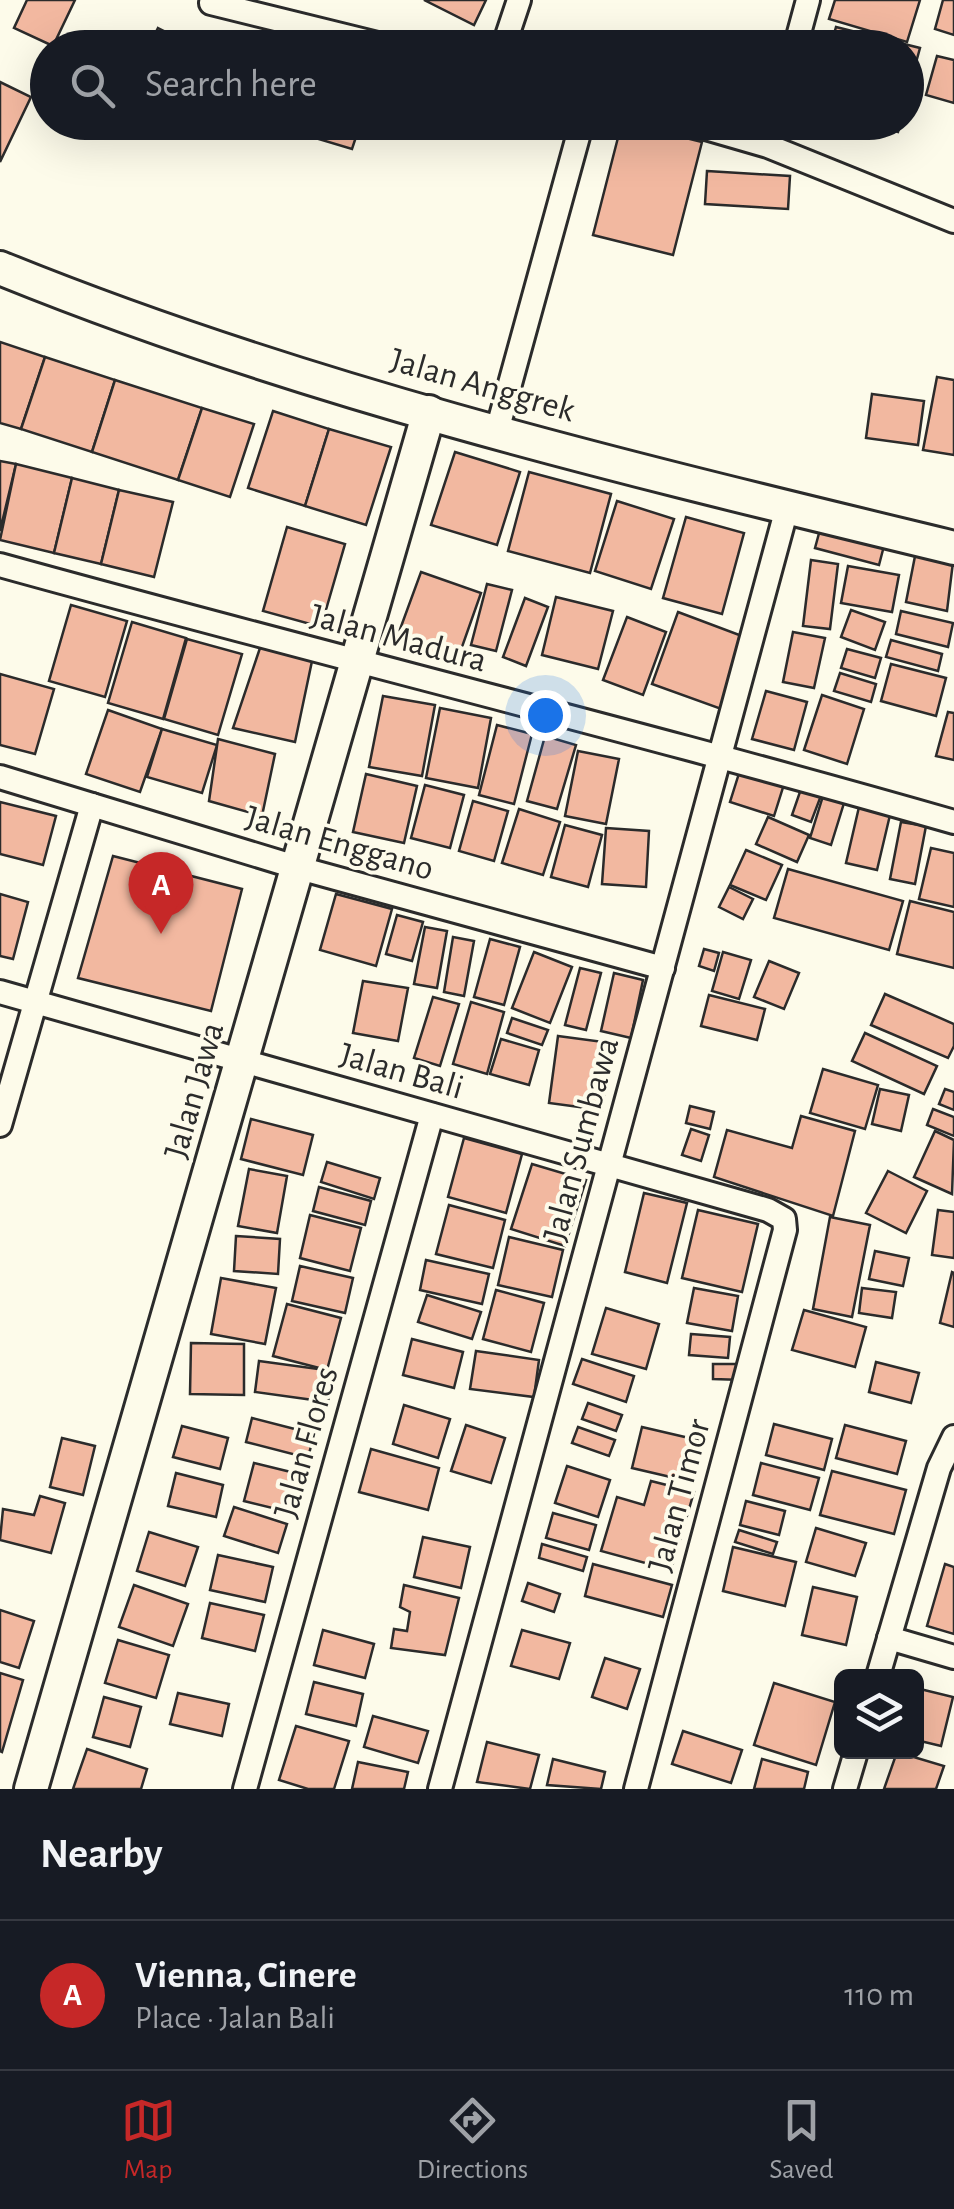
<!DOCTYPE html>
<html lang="en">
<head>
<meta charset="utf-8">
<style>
	body { margin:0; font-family:"Alegreya Sans",sans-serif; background:#20242c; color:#f1f3f6 }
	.controls { position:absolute; right:30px; bottom:30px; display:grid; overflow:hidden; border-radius:15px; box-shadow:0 10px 40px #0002 }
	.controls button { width:90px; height:90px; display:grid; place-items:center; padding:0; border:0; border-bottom:2px solid #363941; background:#171b24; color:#f1f3f6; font:50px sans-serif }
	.you { position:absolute; left:545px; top:715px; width:35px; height:35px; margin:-25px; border:8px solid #fff; border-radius:50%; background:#1a73e8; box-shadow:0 0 0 15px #1a73e833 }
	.badge { display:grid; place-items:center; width:65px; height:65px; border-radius:50%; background:#c62828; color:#fff; font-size:32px; font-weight:700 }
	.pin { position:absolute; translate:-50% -82px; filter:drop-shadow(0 2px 5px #0008) }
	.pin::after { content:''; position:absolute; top:52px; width:35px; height:30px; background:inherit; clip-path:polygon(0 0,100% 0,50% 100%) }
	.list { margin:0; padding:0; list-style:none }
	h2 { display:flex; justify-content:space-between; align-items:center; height:130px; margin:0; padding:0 40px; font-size:42px }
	h2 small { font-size:32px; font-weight:400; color:#9ea1a6 }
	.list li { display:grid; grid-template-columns:65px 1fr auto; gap:30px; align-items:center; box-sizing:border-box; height:150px; padding:0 40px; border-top:2px solid #363941 }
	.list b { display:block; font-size:38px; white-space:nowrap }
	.list p { margin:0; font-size:32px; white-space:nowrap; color:#9ea1a6 }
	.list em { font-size:32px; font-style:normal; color:#9ea1a6 }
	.icon { flex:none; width:55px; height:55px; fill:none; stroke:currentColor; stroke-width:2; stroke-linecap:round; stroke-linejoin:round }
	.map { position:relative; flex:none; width:954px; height:1789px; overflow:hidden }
	.search { position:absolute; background:#171b24; box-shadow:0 10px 40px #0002; left:30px; right:30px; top:30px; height:110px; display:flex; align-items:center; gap:25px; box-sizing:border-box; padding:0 35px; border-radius:55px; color:#9ea1a6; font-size:38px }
	.sheet { height:280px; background:#171b24 }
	nav { display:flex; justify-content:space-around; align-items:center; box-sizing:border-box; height:140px; border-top:2px solid #363941; background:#171b24; font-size:28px; color:#9ea1a6 }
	nav a { display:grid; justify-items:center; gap:5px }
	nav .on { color:#c62828 }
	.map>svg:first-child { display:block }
	.building { fill:#f2b8a0; stroke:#2b2b2b; stroke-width:2.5 }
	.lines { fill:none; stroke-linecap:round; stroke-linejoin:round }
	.street-casing { stroke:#2b2b2b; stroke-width:28 }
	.secondary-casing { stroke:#2b2b2b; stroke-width:38 }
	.street { stroke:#fdfbea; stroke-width:22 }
	.secondary { stroke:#fdfbea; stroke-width:32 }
	.labels { text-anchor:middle; stroke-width:8; stroke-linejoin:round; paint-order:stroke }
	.street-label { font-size:35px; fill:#2b2b2b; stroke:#fdfbea }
</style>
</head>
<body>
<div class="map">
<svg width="954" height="1789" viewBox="0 0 954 1789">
	<rect width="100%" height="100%" fill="#fdfbea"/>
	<g class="building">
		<polygon points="27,0 75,0 53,46 14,28"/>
		<polygon points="424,0 486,0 474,25"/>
		<polygon points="835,0 920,0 907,42 829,19"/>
		<polygon points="943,0 954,0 954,35 935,29"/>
		<polygon points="836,27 920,48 906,99 906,48 830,48"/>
		<polygon points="158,28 198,48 148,48"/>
		<polygon points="937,56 954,60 954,103 926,95"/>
		<polygon points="0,82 31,97 0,162"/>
		<polygon points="168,122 201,122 195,136"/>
		<polygon points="277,122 361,122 352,149 275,126"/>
		<polygon points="622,122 702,142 673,255 593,235"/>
		<polygon points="862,122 901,122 898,132"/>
		<polygon points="707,171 790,176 788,209 705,204"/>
		<polygon points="0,342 45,357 21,429 0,423"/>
		<polygon points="45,357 115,380 92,452 21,429"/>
		<polygon points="937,377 954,380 954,455 923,450"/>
		<polygon points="115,380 202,408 178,480 92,452"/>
		<polygon points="872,394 924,401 918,445 866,438"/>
		<polygon points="202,408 254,424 230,497 178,480"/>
		<polygon points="273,411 329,429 305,506 248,488"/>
		<polygon points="329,429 391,447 366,525 305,506"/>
		<polygon points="455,452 520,472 497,545 431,525"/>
		<polygon points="0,461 16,464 0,531"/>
		<polygon points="16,464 72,478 54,553 0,540"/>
		<polygon points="529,472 611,494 590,573 508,551"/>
		<polygon points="72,478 119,490 101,564 54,553"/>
		<polygon points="119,490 173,502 154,577 101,564"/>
		<polygon points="617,501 674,519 651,589 595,571"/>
		<polygon points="686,517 744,533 722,614 663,598"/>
		<polygon points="821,526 885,542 879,565 815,548"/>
		<polygon points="287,527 345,544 321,627 263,611"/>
		<polygon points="917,546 954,554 947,611 906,602"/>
		<polygon points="811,560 838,564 830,629 803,626"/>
		<polygon points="848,566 899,575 892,612 841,603"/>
		<polygon points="421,572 481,593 456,664 395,643"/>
		<polygon points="487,584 512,590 496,651 471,645"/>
		<polygon points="556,597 613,611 598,669 542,655"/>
		<polygon points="525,598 548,607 526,666 503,657"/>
		<polygon points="71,605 127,621 105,697 49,681"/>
		<polygon points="851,610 885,622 875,650 841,637"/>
		<polygon points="901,611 953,623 948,647 896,634"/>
		<polygon points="678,612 750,639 724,710 652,684"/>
		<polygon points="627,617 666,632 643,695 603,680"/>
		<polygon points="132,622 186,638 163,719 108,703"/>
		<polygon points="793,632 825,638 814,688 783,682"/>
		<polygon points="187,639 242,654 218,735 164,719"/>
		<polygon points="891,640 942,654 938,671 886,657"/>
		<polygon points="261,645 312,661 295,742 233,728"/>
		<polygon points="847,649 881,658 875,678 841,668"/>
		<polygon points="891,664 946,678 936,716 881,701"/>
		<polygon points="840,673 876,684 871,702 834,691"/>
		<polygon points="0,674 54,689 35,754 0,745"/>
		<polygon points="766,691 807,702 794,750 752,739"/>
		<polygon points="822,695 864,709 847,764 804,750"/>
		<polygon points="383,696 435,705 422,776 369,767"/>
		<polygon points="440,708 491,718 478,788 426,778"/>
		<polygon points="108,710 162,729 140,792 86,774"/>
		<polygon points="948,712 954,713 954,760 936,756"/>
		<polygon points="497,725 532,734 514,804 479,795"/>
		<polygon points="162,729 217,745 202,793 147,777"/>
		<polygon points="545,736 576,745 557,809 527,801"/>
		<polygon points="218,739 275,754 262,816 209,801"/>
		<polygon points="578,751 619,759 606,824 565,816"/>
		<polygon points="741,767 785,781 774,816 730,802"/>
		<polygon points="366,774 417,786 404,843 353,832"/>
		<polygon points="425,785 464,795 450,848 411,838"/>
		<polygon points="802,786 822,793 811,822 792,815"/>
		<polygon points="823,796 844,803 831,845 810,838"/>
		<polygon points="473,801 508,811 494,861 459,851"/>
		<polygon points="0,802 56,816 43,865 0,854"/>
		<polygon points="859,807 890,815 877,870 846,863"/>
		<polygon points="519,809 560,822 543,875 502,863"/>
		<polygon points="768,817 809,835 797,862 756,844"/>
		<polygon points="901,822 926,826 915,884 890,879"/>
		<polygon points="565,825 602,835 588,887 551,877"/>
		<polygon points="606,828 649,831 646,887 602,884"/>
		<polygon points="931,848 954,853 954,907 919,899"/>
		<polygon points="746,850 782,865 766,900 730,885"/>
		<polygon points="113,856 242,889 211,1011 78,978"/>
		<polygon points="788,869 903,901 889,950 774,918"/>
		<polygon points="729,887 753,899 743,919 719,907"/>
		<polygon points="0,894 28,902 13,959 0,956"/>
		<polygon points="336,894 392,909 376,966 320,950"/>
		<polygon points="910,901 954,912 954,968 897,954"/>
		<polygon points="397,915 423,922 412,961 386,954"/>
		<polygon points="425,927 447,931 437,988 414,984"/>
		<polygon points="453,937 474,941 464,996 444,992"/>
		<polygon points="490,939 520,947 504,1005 474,997"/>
		<polygon points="704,949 719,953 714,971 699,966"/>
		<polygon points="534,952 572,967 550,1023 512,1008"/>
		<polygon points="723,952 751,960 739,999 712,991"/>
		<polygon points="769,961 799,973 784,1009 754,997"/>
		<polygon points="580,968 601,973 586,1030 565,1025"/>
		<polygon points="614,973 643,980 631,1038 601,1031"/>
		<polygon points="363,981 408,988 398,1041 353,1033"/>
		<polygon points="885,994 954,1024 954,1046 948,1058 871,1025"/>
		<polygon points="709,995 765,1009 757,1040 701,1026"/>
		<polygon points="433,997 459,1004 440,1066 414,1058"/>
		<polygon points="471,1002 504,1012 487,1074 453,1064"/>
		<polygon points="512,1018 548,1030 542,1045 507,1033"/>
		<polygon points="865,1033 937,1066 924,1094 852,1061"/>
		<polygon points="558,1036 611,1043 602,1110 549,1103"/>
		<polygon points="501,1039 539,1050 529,1085 490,1074"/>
		<polygon points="823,1069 878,1085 865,1129 810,1113"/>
		<polygon points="880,1089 909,1095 901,1131 872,1124"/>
		<polygon points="945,1089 954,1092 954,1110 939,1104"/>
		<polygon points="690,1106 714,1112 710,1129 686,1123"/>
		<polygon points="933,1109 954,1117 954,1136 927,1125"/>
		<polygon points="801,1116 855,1131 833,1216 714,1177 727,1130 792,1148"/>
		<polygon points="251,1119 313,1135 303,1175 241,1159"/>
		<polygon points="691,1129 709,1135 701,1161 682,1155"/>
		<polygon points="935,1131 954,1140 952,1194 914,1177"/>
		<polygon points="464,1138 522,1154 506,1213 448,1197"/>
		<polygon points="327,1162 380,1178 374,1199 321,1182"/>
		<polygon points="532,1164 586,1180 565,1246 511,1229"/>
		<polygon points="249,1169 287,1176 277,1233 238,1226"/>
		<polygon points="888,1171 927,1191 906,1233 866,1213"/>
		<polygon points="319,1187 371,1201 365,1225 313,1211"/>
		<polygon points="644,1193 687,1203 667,1283 625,1272"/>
		<polygon points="449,1205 505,1220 493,1268 436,1254"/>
		<polygon points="698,1210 758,1224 742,1292 682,1278"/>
		<polygon points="938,1210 954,1212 954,1258 932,1255"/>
		<polygon points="310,1215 361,1228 350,1271 300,1258"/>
		<polygon points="830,1217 870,1225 852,1317 813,1309"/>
		<polygon points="236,1236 280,1239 278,1274 234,1271"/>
		<polygon points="509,1237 563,1250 552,1297 498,1285"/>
		<polygon points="875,1251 909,1258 903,1286 869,1279"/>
		<polygon points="426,1260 489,1274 482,1304 420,1290"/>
		<polygon points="300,1266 353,1278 345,1313 292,1301"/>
		<polygon points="952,1272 954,1273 954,1327 940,1323"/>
		<polygon points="221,1278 276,1288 265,1344 211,1334"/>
		<polygon points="694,1288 738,1296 732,1331 687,1323"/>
		<polygon points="862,1288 896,1292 892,1318 859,1313"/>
		<polygon points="496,1290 544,1303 531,1352 483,1339"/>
		<polygon points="427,1295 481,1312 472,1339 418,1322"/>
		<polygon points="287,1304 341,1318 327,1370 273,1356"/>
		<polygon points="606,1308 659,1324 646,1369 592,1354"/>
		<polygon points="804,1310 866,1327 855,1367 792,1350"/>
		<polygon points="691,1334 730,1337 728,1358 689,1355"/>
		<polygon points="412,1339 463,1352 454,1388 403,1375"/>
		<polygon points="191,1343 244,1344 244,1395 190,1394"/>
		<polygon points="476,1351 539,1360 534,1397 470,1389"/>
		<polygon points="582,1359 634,1376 626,1402 573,1384"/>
		<polygon points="259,1361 333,1371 328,1402 255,1392"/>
		<polygon points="876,1362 919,1373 911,1403 869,1392"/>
		<polygon points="713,1364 743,1364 743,1380 713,1379"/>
		<polygon points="588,1403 622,1415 616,1431 582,1419"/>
		<polygon points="404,1405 450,1419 438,1458 393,1444"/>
		<polygon points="252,1418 314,1434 308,1458 246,1442"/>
		<polygon points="774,1424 832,1439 824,1470 766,1455"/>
		<polygon points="466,1425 505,1438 491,1483 451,1471"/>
		<polygon points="845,1425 906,1441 897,1474 836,1458"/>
		<polygon points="182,1426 228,1438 220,1469 173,1457"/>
		<polygon points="578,1427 615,1440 609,1456 572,1443"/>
		<polygon points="642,1427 702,1441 692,1482 632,1468"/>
		<polygon points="62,1438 95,1446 83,1495 50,1487"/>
		<polygon points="371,1449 439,1468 428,1510 359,1492"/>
		<polygon points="254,1463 303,1475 293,1513 244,1501"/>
		<polygon points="761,1463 819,1478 810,1510 753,1495"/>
		<polygon points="567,1466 610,1480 598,1517 555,1503"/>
		<polygon points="832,1471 906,1490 894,1534 820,1515"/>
		<polygon points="176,1473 223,1485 216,1517 168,1506"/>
		<polygon points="651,1481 694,1492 671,1570 601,1551 617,1497 644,1505"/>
		<polygon points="40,1496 65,1503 51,1553 0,1540 3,1509 34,1515"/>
		<polygon points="746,1501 785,1511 779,1535 740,1525"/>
		<polygon points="234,1507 287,1524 278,1553 224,1536"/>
		<polygon points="553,1513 596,1525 589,1550 546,1538"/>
		<polygon points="816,1528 866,1543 855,1576 806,1562"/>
		<polygon points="739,1530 777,1542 773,1554 735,1542"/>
		<polygon points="149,1532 198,1547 185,1586 137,1571"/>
		<polygon points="423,1537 470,1547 461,1588 414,1577"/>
		<polygon points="542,1544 587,1557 583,1571 539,1558"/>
		<polygon points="733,1547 796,1562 785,1606 723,1591"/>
		<polygon points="218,1555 273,1567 265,1602 210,1590"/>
		<polygon points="593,1564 672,1585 663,1617 585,1596"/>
		<polygon points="945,1564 954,1567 954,1634 927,1626"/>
		<polygon points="528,1583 560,1594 554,1612 522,1601"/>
		<polygon points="134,1585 188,1604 173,1646 119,1627"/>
		<polygon points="404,1585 459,1598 445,1655 391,1648 394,1629 407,1631 410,1612 400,1607"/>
		<polygon points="813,1587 857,1597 846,1645 802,1635"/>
		<polygon points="210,1603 264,1615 255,1651 202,1638"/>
		<polygon points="0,1610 34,1621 19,1668 0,1662"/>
		<polygon points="323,1630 374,1644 365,1678 314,1665"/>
		<polygon points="522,1630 570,1643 559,1679 511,1666"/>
		<polygon points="118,1640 169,1655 156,1698 105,1683"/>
		<polygon points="605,1658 640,1669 627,1709 592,1697"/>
		<polygon points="0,1673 23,1680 2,1752 0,1751"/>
		<polygon points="314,1682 363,1694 356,1726 306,1714"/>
		<polygon points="774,1683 835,1702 816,1765 754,1745"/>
		<polygon points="916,1688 953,1697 941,1746 916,1740"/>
		<polygon points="178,1693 229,1704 222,1736 170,1724"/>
		<polygon points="104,1697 141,1707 130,1747 93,1737"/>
		<polygon points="373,1716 428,1731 418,1763 364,1747"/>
		<polygon points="296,1726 349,1741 334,1789 308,1789 279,1780"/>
		<polygon points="683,1731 742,1750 731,1783 672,1764"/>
		<polygon points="487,1742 539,1755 530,1789 477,1782"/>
		<polygon points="87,1749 147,1769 141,1789 73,1789"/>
		<polygon points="897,1752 944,1766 936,1789 884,1789"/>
		<polygon points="553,1759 605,1772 601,1789 547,1785"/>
		<polygon points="762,1759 808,1772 804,1789 754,1789"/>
		<polygon points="358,1762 408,1772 404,1789 352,1789"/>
	</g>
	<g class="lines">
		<defs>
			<g id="street">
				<polyline points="211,3 394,48"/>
				<polyline points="503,48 519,0"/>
				<polyline points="795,48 808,0"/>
				<polyline points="685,122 768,146 954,221"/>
				<polyline points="497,431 582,122"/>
				<path d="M0,565C317,653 637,731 954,822"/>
				<polyline points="0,777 299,868 663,968"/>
				<polyline points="0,992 768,1210 784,1219 785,1230 636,1789"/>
				<polyline points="0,1125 92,805"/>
				<polyline points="889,1638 954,1657"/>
				<polyline points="878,1676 939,1468 954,1437"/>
				<polyline points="245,1789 432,1115"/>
				<polyline points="440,1789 787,508"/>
				<polyline points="845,1789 856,1752"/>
			</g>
			<g id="secondary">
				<path d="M0,268C307,393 633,470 954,548"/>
				<polyline points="31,1789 429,412"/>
			</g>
		</defs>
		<use href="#street" class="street-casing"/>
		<use href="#secondary" class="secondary-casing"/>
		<use href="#street" class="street"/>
		<use href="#secondary" class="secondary"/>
	</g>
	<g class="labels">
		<g class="street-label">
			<text transform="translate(483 384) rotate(16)" y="12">Jalan Anggrek</text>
			<text transform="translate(399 637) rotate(15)" y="12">Jalan Madura</text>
			<text transform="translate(340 842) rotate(16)" y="12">Jalan Enggano</text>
			<text transform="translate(402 1070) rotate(16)" y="12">Jalan Bali</text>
			<text transform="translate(193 1090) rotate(-74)" y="12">Jalan Jawa</text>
			<text transform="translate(580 1139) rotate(-75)" y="12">Jalan Sumbawa</text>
			<text transform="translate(305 1442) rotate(-74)" y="12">Jalan Flores</text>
			<text transform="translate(678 1495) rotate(-75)" y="12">Jalan Timor</text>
		</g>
	</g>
</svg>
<div class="controls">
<button><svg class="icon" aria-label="layers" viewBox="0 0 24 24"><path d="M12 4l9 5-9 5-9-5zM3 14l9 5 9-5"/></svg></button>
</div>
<div class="you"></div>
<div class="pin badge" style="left:161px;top:934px">A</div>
<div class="search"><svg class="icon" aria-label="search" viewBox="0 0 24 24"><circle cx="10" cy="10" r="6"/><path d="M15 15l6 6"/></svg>Search here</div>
</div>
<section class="sheet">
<h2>Nearby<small></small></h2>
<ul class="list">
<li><span class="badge">A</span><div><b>Vienna, Cinere</b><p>Place · Jalan Bali</p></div><em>110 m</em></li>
</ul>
</section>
<nav>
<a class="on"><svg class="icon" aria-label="map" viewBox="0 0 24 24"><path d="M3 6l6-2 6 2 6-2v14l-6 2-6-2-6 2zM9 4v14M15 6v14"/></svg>Map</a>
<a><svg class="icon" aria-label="directions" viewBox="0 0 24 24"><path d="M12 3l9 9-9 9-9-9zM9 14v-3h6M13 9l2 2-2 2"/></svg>Directions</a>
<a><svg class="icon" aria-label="saved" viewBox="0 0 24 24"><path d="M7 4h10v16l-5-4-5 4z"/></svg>Saved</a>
</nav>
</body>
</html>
